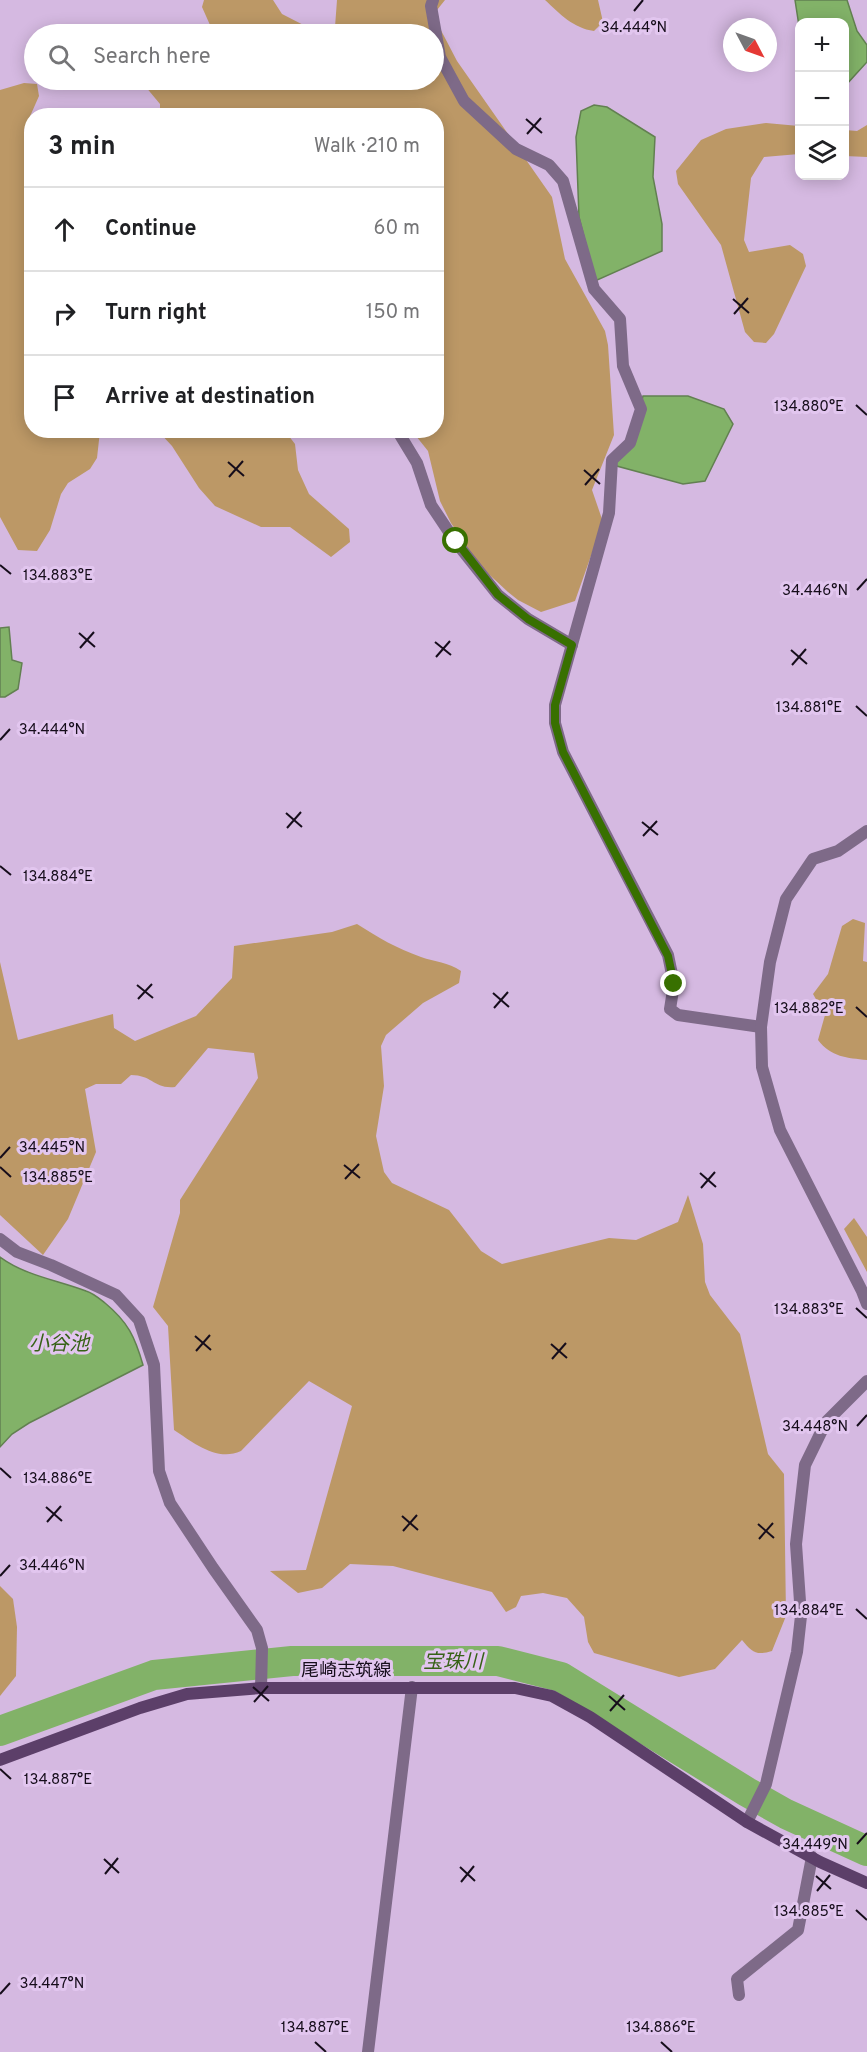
<!DOCTYPE html>
<html lang="en">
<head>
<meta charset="utf-8">
<style>
	body { margin:0; font-family:Overpass,"Noto Sans JP",sans-serif; background:#f6f6f6; color:#202124 }
	.controls { position:absolute; right:18px; top:18px; display:grid; overflow:hidden; border-radius:12px; box-shadow:0 3px 15px #0003 }
	.controls button { width:54px; height:54px; display:grid; place-items:center; padding:0; border:0; border-bottom:2px solid #e0e0e0; background:#fff; color:#202124; font:30px sans-serif }
	.compass { position:absolute; left:723px; top:18px; width:54px; height:54px; border-radius:50%; background:#fff; box-shadow:0 3px 15px #0003; rotate:131deg }
	.stop { position:absolute; width:18px; height:18px; margin:-14px; border:4px solid #387000; border-radius:50%; background:#fff }
	.stop.end { background:#387000; border-color:#fff; box-shadow:0 2px 6px #0008 }
	.list { margin:0; padding:0; list-style:none }
	h2 { display:flex; justify-content:space-between; align-items:center; height:78px; margin:0; padding:0 24px; font-size:26px }
	h2 small { font-size:20px; font-weight:400; color:#757577 }
	.list li { display:grid; grid-template-columns:39px 1fr auto; gap:18px; align-items:center; box-sizing:border-box; height:84px; padding:0 24px; border-top:2px solid #e0e0e0 }
	.list b { display:block; font-size:22px; white-space:nowrap }
	.list em { font-size:20px; font-style:normal; color:#757577 }
	.icon { flex:none; width:33px; height:33px; fill:none; stroke:currentColor; stroke-width:2; stroke-linecap:round; stroke-linejoin:round }
	.map { position:relative; flex:none; width:867px; height:2052px; overflow:hidden }
	.search { position:absolute; background:#fff; box-shadow:0 3px 15px #0003; left:24px; top:24px; width:420px; height:66px; display:flex; align-items:center; gap:15px; box-sizing:border-box; padding:0 21px; border-radius:33px; color:#757577; font-size:22px }
	.panel { position:absolute; background:#fff; box-shadow:0 3px 15px #0003; left:24px; top:108px; width:420px; height:330px; border-radius:24px }
	.map>svg:first-child { display:block }
	.green { fill:#bc9866 }
	.water { fill:#82b268; stroke:#628051; stroke-width:1.5 }
	.lines { fill:none; stroke-linecap:round; stroke-linejoin:round }
	.river { stroke:#82b268; stroke-width:30 }
	.minor { stroke:#7e6a88; stroke-width:12 }
	.tertiary { stroke:#7e6a88; stroke-width:12 }
	.secondary { stroke:#5c3f69; stroke-width:12 }
	.route { stroke:#387000; stroke-width:8 }
	.ticks { fill:none; stroke:#160d1b; stroke-width:2 }
	.labels { text-anchor:middle; stroke-width:6; stroke-linejoin:round; paint-order:stroke }
	.street-label { font-size:18px; fill:#160d1b; stroke:#e2c6ef }
	.water-label { font-size:20px; font-style:italic; fill:#376217; stroke:#e2c6ef }
	.ticks-label { font-size:15px; text-anchor:middle; fill:#160d1b; stroke:#e2c6ef; stroke-width:6; stroke-linejoin:round; paint-order:stroke }
</style>
</head>
<body>
<div class="map">
<svg width="867" height="2052" viewBox="0 0 867 2052">
	<rect width="100%" height="100%" fill="#d5b9e1"/>
	<g class="green">
		<polygon points="204,0 273,0 282,14 321,34 214,34 202,7"/>
		<polygon points="337,0 445,0 433,15 457,61 552,197 565,259 605,331 608,345 614,435 592,490 603,522 575,601 541,612 518,600 508,592 481,567 473,556 451,523 440,501 428,451 412,431 436,430 436,116 160,115 160,104 140,80 434,80 434,34 331,34 335,27"/>
		<path d="M545,0H598L603,22L594,31C573,28 560,14 545,0Z"/>
		<polygon points="24,83 37,84 39,96 24,130 32,145 32,430 100,431 97,458 90,469 68,483 61,494 50,530 37,551 18,550 0,517 0,90"/>
		<polygon points="766,123 799,126 799,154 764,157 751,178 744,240 749,252 790,245 803,254 806,266 774,334 766,343 754,342 745,332 721,245 678,184 676,171 701,140 726,129"/>
		<polygon points="867,125 867,157 845,156 845,130 857,131"/>
		<polygon points="158,431 285,431 295,444 298,470 309,494 349,529 350,542 331,557 290,527 261,527 215,506 199,488 172,446"/>
		<path d="M853,919L865,923L863,961L867,962V1060C847,1058 831,1057 818,1040L825,1015L813,994L828,974L842,926Z"/>
		<path d="M357,924C379,938 396,948 421,957C435,962 448,962 461,971L459,983L423,1003L386,1035L381,1046L384,1086L376,1136L384,1172L392,1183L449,1210L481,1251L502,1264L609,1238L636,1240L678,1222L688,1195L703,1244L705,1282L710,1295L740,1334L768,1454L784,1474L786,1616L772,1651C756,1656 752,1652 742,1640L715,1669L679,1677L594,1653L588,1642L584,1617L567,1598L543,1593L521,1596L516,1607L506,1612L492,1592L393,1566L350,1564L322,1588L298,1593L270,1571L306,1570L352,1406L309,1381L241,1451C217,1462 194,1443 174,1430L168,1326L153,1307L180,1213V1200L258,1078L254,1053L208,1048L175,1087C153,1089 153,1075 131,1075L121,1084H96L85,1089L96,1152L68,1219L43,1255L0,1215V962L18,1040L113,1014L114,1028L135,1041L196,1016L232,978L234,946L332,932Z"/>
		<polygon points="854,1218 867,1237 867,1272 844,1229"/>
		<polygon points="0,1586 13,1599 17,1627 16,1676 0,1696"/>
	</g>
	<g class="water">
		<polygon points="795,0 847,0 857,31 867,45 867,62 845,86 844,22 800,22 799,26"/>
		<polygon points="594,105 607,107 655,137 653,177 662,224 662,251 595,281 579,217 576,137 581,111"/>
		<polygon points="643,396 688,396 724,409 733,424 705,481 683,484 613,465 630,445"/>
		<polygon points="9,627 12,660 22,663 18,689 5,697 0,697 0,628"/>
		<path d="M0,1257C26,1276 57,1280 86,1291C93,1293 100,1299 105,1303C128,1322 135,1337 143,1365L29,1423L12,1434L0,1447Z"/>
	</g>
	<g class="lines">
		<polyline class="river" points="0,1731 154,1675 292,1661 498,1661 561,1677 747,1792 786,1814 867,1851"/>
		<g class="minor">
			<polyline points="433,0 431,6 440,57 464,101 516,149 549,165 563,181 594,289 620,319 623,366 641,409 630,443 612,460 609,513 555,705 555,723 563,752 668,955 674,984 670,1009 678,1015 761,1027"/>
			<polyline points="397,430 417,463 431,505 455,541 498,595 528,619 572,645"/>
			<polyline points="867,831 838,851 813,859 786,899 770,962 761,1027 762,1067 780,1130 862,1291 867,1304"/>
			<polyline points="747,1822 766,1784 797,1652 801,1616 796,1544 805,1465 826,1422 867,1381"/>
			<polyline points="739,1995 737,1979 798,1930 812,1857"/>
			<polyline points="368,2052 412,1687"/>
		</g>
		<polyline class="tertiary" points="0,1239 17,1252 51,1265 116,1295 139,1320 154,1365 159,1471 170,1503 213,1568 257,1630 262,1648 261,1688"/>
		<polyline class="secondary" points="0,1760 140,1708 187,1694 261,1688 515,1688 552,1696 590,1717 747,1822 820,1862 867,1883"/>
	</g>
	<g class="lines">
		<polyline class="route" points="456,541 498,595 528,619 572,645 555,705 555,723 563,752 668,956 674,984"/>
	</g>
	<path class="ticks" d="M634,11L643,0M526,119L542,133M527,134L541,118M733,299L749,313M734,314L748,298M856,405L867,415M228,462L244,476M584,470L600,484M229,477L243,461M585,485L599,469M0,565L11,574M857,590L867,579M79,633L95,647M435,642L451,655M80,648L94,632M791,650L807,664M436,657L450,641M792,665L806,649M856,706L867,716M0,740L10,729M286,813L302,827M642,822L658,835M287,828L301,812M643,836L657,821M0,866L11,875M137,985L153,998M493,993L509,1007M138,999L152,984M856,1007L867,1017M494,1008L508,992M0,1158L10,1147M344,1165L360,1178M0,1167L11,1177M700,1173L716,1187M345,1179L359,1164M701,1188L715,1172M856,1308L867,1318M195,1336L211,1350M551,1344L567,1358M196,1351L210,1335M552,1359L566,1343M857,1426L867,1415M0,1468L11,1478M46,1507L62,1521M402,1516L418,1530M47,1522L61,1506M758,1524L774,1538M403,1531L417,1515M759,1539L773,1523M0,1576L10,1565M856,1609L867,1619M253,1687L269,1701M609,1696L625,1710M254,1702L268,1686M610,1711L624,1695M0,1769L11,1779M857,1844L867,1833M104,1859L119,1873M460,1867L475,1881M105,1874L118,1858M816,1876L831,1889M461,1882L474,1866M817,1891L830,1875M856,1910L867,1920M0,1994L10,1983M315,2042L326,2052M661,2042L672,2052"/>
	<g class="labels">
		<g class="street-label">
			<text x="346" y="1676">尾崎志筑線</text>
		</g>
		<g class="water-label">
			<text x="59" y="1350">小谷池</text>
			<text x="453" y="1668">宝珠川</text>
		</g>
	</g>
	<g class="ticks-label">
		<text x="634" y="32">34.444°N</text>
		<text x="809" y="411">134.880°E</text>
		<text x="58" y="580">134.883°E</text>
		<text x="815" y="595">34.446°N</text>
		<text x="809" y="712">134.881°E</text>
		<text x="52" y="734">34.444°N</text>
		<text x="58" y="881">134.884°E</text>
		<text x="809" y="1013">134.882°E</text>
		<text x="52" y="1152">34.445°N</text>
		<text x="58" y="1182">134.885°E</text>
		<text x="809" y="1314">134.883°E</text>
		<text x="815" y="1431">34.448°N</text>
		<text x="58" y="1483">134.886°E</text>
		<text x="52" y="1570">34.446°N</text>
		<text x="809" y="1615">134.884°E</text>
		<text x="58" y="1784">134.887°E</text>
		<text x="815" y="1849">34.449°N</text>
		<text x="809" y="1916">134.885°E</text>
		<text x="52" y="1988">34.447°N</text>
		<text x="315" y="2032">134.887°E</text>
		<text x="661" y="2032">134.886°E</text>
	</g>
</svg>
<div class="controls">
<button>+</button>
<button>−</button>
<button><svg class="icon" aria-label="layers" viewBox="0 0 24 24"><path d="M12 4l9 5-9 5-9-5zM3 14l9 5 9-5"/></svg></button>
</div>
<svg class="compass" viewBox="-18 -18 36 36"><path d="M0-13l5 13h-10z" fill="#e53935"/><path d="M0 13l5-13h-10z" fill="#757577"/></svg>
<div class="stop" style="left:456px;top:541px"></div>
<div class="stop end" style="left:674px;top:984px"></div>
<div class="search"><svg class="icon" aria-label="search" viewBox="0 0 24 24"><circle cx="10" cy="10" r="6"/><path d="M15 15l6 6"/></svg>Search here</div>
<section class="panel">
<h2>3 min<small>Walk · 210 m</small></h2>
<ul class="list">
<li><svg class="icon" aria-label="ahead" viewBox="0 0 24 24"><path d="M12 20V5M6 11l6-6 6 6"/></svg><div><b>Continue</b></div><em>60 m</em></li>
<li><svg class="icon" aria-label="right" viewBox="0 0 24 24"><path d="M7 20v-9h11M14 6l5 5-5 5"/></svg><div><b>Turn right</b></div><em>150 m</em></li>
<li><svg class="icon" aria-label="arrive" viewBox="0 0 24 24"><path d="M6 21V4h12l-3 4 3 4H6"/></svg><div><b>Arrive at destination</b></div></li>
</ul>
</section>
</div>
</body>
</html>
